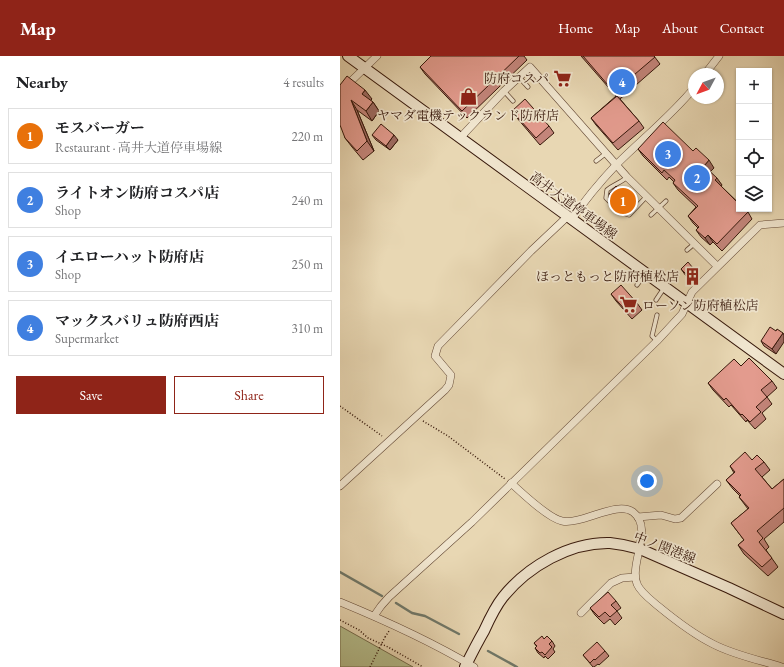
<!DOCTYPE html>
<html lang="en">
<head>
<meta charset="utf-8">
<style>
	body { margin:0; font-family:"EB Garamond","Noto Serif JP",serif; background:#f2f2f2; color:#202124 }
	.controls { position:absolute; right:12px; top:12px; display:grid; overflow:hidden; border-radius:0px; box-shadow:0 1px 3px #0004 }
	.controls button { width:36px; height:36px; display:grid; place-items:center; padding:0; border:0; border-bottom:1px solid #e0e0e0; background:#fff; color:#202124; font:20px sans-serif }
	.compass { position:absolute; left:348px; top:12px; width:36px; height:36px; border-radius:50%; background:#fff; box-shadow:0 1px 3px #0004; rotate:229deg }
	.you { position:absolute; left:307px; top:425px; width:14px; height:14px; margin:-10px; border:3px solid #fff; border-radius:50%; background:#1a73e8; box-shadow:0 0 0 6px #1a73e833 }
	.badge { display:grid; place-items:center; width:26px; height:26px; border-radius:50%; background:#8f2418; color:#fff; font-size:13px; font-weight:700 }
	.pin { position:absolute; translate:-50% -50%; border:2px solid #fff; box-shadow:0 1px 4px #0006 }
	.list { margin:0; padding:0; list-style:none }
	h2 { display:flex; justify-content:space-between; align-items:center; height:52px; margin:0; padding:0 16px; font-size:17px }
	h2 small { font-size:13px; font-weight:400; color:#757577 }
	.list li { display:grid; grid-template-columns:26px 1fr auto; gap:12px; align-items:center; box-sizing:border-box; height:56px; margin:0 8px 8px; padding:0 8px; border:1px solid #e0e0e0; border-radius:0px }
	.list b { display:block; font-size:15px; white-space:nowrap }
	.list p { margin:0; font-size:13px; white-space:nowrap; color:#757577 }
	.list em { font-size:13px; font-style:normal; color:#757577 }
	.actions { display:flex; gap:8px; padding:12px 16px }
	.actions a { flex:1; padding:9px 0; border:1px solid #8f2418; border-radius:0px; text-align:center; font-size:14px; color:#8f2418 }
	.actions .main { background:#8f2418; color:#fff }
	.icon { flex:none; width:22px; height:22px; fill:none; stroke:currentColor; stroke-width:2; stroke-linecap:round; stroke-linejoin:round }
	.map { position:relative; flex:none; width:444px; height:611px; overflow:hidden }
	header { display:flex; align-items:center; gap:24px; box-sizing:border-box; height:56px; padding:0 20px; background:#8f2418; color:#fff }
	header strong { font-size:19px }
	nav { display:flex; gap:22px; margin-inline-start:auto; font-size:14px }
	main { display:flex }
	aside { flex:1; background:#fff }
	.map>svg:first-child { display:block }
	.green { fill:#b5be8d; stroke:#766b4c }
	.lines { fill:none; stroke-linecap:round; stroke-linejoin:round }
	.stream { stroke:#71796a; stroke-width:2.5 }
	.lane-casing { stroke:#634835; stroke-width:5 }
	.street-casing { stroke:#634835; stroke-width:8 }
	.secondary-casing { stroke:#37180b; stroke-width:12 }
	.path { stroke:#37180b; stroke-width:1.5; stroke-dasharray:1 2; stroke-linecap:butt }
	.lane { stroke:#f0e5ce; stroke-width:3.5 }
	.street { stroke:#f0e5ce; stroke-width:7 }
	.secondary { stroke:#f0e5ce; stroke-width:10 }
	.path-bridge { stroke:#37180b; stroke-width:1.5; stroke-dasharray:1 2; stroke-linecap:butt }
	.wall { fill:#c3857a; stroke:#37180b }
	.shaded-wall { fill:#9f6c63; stroke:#37180b }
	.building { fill:#e39b8e; stroke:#37180b }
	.labels { text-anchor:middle; stroke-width:3.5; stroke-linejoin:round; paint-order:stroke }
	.poi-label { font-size:13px; fill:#37180b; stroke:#f0e5ce; text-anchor:end }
	.street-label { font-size:13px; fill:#37180b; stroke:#f0e5ce }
</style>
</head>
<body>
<header>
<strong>Map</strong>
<nav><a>Home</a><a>Map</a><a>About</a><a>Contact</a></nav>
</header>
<main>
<aside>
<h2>Nearby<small>4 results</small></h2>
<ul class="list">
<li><span class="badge" style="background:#e8710a">1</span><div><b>モスバーガー</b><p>Restaurant · 高井大道停車場線</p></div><em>220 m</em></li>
<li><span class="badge" style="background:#3f7fe0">2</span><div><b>ライトオン防府コスパ店</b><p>Shop</p></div><em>240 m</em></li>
<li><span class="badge" style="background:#3f7fe0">3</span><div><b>イエローハット防府店</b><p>Shop</p></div><em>250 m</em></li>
<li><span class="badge" style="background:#3f7fe0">4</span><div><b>マックスバリュ防府西店</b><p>Supermarket</p></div><em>310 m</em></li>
</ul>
<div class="actions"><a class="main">Save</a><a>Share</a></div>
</aside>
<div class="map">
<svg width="444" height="611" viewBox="0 0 444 611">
	<rect width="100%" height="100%" fill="#e8d7b3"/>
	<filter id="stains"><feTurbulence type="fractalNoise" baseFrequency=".005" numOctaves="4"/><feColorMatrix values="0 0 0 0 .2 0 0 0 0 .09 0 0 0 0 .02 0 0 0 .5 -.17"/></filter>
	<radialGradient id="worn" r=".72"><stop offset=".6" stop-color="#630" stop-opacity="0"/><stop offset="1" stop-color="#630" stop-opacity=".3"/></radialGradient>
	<polygon class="green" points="0,570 73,611 0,611"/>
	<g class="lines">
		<g class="stream">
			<polyline points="0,516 42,540"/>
			<polyline points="56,547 72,557 85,560 119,578"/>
			<polyline points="148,595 177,611"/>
		</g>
		<defs>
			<g id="lane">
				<polyline points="179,21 188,31"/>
				<polyline points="164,35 173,45"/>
				<polyline points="256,105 265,98"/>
				<path d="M287,121C281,127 274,128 267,134L266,142L280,156L289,159L306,141"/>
				<polyline points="311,159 326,145"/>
				<polyline points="347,194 354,188"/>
				<polyline points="297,229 305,218"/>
				<polyline points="316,244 324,232"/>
				<polyline points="317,285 312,280 317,259"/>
			</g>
			<g id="street">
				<polyline points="365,18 379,0"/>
				<polyline points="0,32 5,31 37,0"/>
				<polyline points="120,82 164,35 190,11 287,121 377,210"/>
				<path d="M232,163C245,144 260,126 276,109C302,83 331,60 354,32"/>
				<path d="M171,427C182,437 208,462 222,465C242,469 277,444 293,456C314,472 289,507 297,528C301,537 311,544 318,550C335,564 353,578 373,588C394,599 419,604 442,611"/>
				<polyline points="0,430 105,334 109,329 111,319 95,300 98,290 191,195 228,160"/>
				<polyline points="298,461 321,459 335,463 341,462 377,428"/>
				<path d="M0,546C46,565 92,586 134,611"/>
				<polyline points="241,557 271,527 282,522 295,521"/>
				<polyline points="34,560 41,550 49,541 132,466 317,285 342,258 352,236 420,169 444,167"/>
			</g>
			<g id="secondary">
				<polyline points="8,0 444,318"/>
				<path d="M125,611C131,599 137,587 144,575C149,564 155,551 163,541C188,510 230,486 270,487C280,488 290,490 300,493L389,532L444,558"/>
			</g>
		</defs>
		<use href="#lane" class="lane-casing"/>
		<use href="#street" class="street-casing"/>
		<use href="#secondary" class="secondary-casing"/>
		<g class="path">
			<polyline points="0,350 42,380"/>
			<polyline points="83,365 108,380 165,423"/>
			<polyline points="0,564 19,574 28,582 48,591 83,611"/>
			<polyline points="45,581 49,575"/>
		</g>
		<use href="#lane" class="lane"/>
		<use href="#street" class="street"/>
		<use href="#secondary" class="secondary"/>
		<polyline class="path-bridge" points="30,611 45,581"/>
	</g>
	<g class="wall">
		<polygon points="91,0 184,0 187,4 127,62 85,18 80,11"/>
		<polygon points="241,0 314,0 320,8 280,43 299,65 304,72 278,94 256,69 251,62 276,40"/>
		<polygon points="0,29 32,43 30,44 33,46 39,55 32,65 17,54 34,95 23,104 12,91 5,82"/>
		<polygon points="172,55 209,70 214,77 200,89 177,62"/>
		<polygon points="32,79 58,84 50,94 36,84"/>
		<polygon points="298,93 353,95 374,112 370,116 382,129 381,130 408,156 412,163 382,195 373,186 370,189 361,181 356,174 358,172 353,167 348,160 356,151 338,134 333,127 334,126 329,121 327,124 303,100"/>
		<polygon points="269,138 290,144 293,149 287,155 284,154 272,142"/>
		<polygon points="353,212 358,219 352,226 346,220 341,213"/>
		<polygon points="271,238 297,247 302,254 292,263 276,245"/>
		<polygon points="436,275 436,298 424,290 421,285"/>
		<polygon points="401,310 432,325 437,332 427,341 432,348 422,357 426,363 415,373 407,364 406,366 391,349 389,351 373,334 368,327"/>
		<polygon points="412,404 424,406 430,414 422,421 432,433 444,423 444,466 424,483 429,491 426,494 438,511 428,520 404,498 398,489 404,484 391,467 408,453 399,441 400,440 393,433 386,424 394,417 390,410"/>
		<polygon points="276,545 281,552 277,555 282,562 275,569 270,563 264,568 255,559 250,552"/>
		<polygon points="204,583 212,585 215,590 213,593 215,596 208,603 205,600 204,602 198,597 195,592 197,591 194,587"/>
		<polygon points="265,595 269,600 259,609 258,608 254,611 253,611 243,599"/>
	</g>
	<g class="shaded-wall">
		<polygon points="25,34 32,43 28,47 22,38"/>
		<polygon points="11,44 17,54 34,95 27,85"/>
		<polygon points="33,46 39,55 32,65 26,55"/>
		<polygon points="54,79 58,84 50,94 46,90"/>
		<polygon points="369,104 374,112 369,117 364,110"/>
		<polygon points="377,122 382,129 380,132 375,124"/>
		<polygon points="368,179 373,186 370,189 365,182"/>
		<polygon points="443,277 444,279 444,286 436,298 432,293"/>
	</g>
	<g class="building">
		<polygon points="91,0 179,0 122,55 80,11"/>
		<polygon points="243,0 314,0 315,1 274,36"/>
		<polygon points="7,20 25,34 22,38 33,46 26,55 11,44 27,85 17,95 5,82 0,69 0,29"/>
		<polygon points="277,40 299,65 273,87 251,62"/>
		<polygon points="185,43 209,70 196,82 172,55"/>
		<polygon points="323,66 353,95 356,92 369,104 364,110 377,122 375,124 399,148 399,153 404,153 408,156 377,188 368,179 365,182 356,174 359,171 348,160 358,150 333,127 335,124 324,114 322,117 298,93"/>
		<polygon points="41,68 54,79 46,90 32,79"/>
		<polygon points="276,130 290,144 283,150 281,149 269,138"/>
		<polygon points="348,206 353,212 347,219 341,213"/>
		<polygon points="281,229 297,247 287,256 271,238"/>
		<polygon points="430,271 436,275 437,273 443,277 432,293 421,285"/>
		<polygon points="409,302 432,325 421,334 427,341 416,351 421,356 410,366 402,358 401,359 386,342 384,344 368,327 394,303 401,310"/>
		<polygon points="405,396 412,404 417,399 424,406 415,413 432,433 444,423 444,452 417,475 423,482 419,486 432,502 422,511 398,489 404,484 391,467 409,452 399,441 401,439 386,424 395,416 390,410"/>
		<polygon points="268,536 276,545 271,549 277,555 270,561 265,556 259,561 250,552"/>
		<polygon points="202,580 204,583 207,580 212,585 209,588 212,591 205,599 202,596 200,597 195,592 197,590 194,587"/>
		<polygon points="257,586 265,595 255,604 254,603 250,607 243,599"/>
	</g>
	<defs>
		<symbol id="supermarket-bare" viewBox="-9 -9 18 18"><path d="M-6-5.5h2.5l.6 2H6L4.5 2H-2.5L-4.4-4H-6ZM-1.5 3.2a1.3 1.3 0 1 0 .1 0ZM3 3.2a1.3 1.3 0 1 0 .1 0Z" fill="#8f2418" stroke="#f0e5ce" stroke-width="2.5" paint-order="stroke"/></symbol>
		<symbol id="shop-bare" viewBox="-9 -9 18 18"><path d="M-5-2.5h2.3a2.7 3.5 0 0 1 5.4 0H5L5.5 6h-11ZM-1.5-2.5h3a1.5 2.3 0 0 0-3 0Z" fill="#8f2418" stroke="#f0e5ce" stroke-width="2.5" paint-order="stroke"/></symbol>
		<symbol id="building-bare" viewBox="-9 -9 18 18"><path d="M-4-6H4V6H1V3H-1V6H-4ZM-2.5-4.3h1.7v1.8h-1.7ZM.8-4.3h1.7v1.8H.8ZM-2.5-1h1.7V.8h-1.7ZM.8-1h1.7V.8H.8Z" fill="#8f2418" stroke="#f0e5ce" stroke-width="2.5" paint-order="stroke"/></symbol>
	</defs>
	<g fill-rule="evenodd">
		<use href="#supermarket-bare" x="210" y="10" width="25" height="25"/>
		<use href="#shop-bare" x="116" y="28" width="25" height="25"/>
		<use href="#building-bare" x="340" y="208" width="25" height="25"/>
		<use href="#supermarket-bare" x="276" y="236" width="25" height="25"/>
	</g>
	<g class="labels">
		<g class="poi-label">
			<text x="209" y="27">防府コスパ</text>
			<text x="128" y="64" text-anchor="middle">ヤマダ電機テックランド防府店</text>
			<text x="339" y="225">ほっともっと防府植松店</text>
			<text x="302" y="254" text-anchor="start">ローソン防府植松店</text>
		</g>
		<g class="street-label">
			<text transform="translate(234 149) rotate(36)" y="5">高井大道停車場線</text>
			<text transform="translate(325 491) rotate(21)" y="5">中ノ関港線</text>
		</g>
	</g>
	<rect width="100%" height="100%" filter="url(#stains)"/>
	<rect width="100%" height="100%" fill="url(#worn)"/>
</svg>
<div class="controls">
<button>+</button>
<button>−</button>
<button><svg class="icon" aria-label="locate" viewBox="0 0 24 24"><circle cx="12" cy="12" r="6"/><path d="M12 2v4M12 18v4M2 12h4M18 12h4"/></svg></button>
<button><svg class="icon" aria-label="layers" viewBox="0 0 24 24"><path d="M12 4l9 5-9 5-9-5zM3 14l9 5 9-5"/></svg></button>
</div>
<svg class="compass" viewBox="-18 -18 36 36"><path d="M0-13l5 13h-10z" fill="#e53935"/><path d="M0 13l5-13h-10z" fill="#757577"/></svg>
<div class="you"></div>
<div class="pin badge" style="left:283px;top:145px;background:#e8710a">1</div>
<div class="pin badge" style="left:357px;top:122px;background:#3f7fe0">2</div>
<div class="pin badge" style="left:328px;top:98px;background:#3f7fe0">3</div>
<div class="pin badge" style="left:282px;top:26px;background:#3f7fe0">4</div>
</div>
</main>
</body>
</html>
